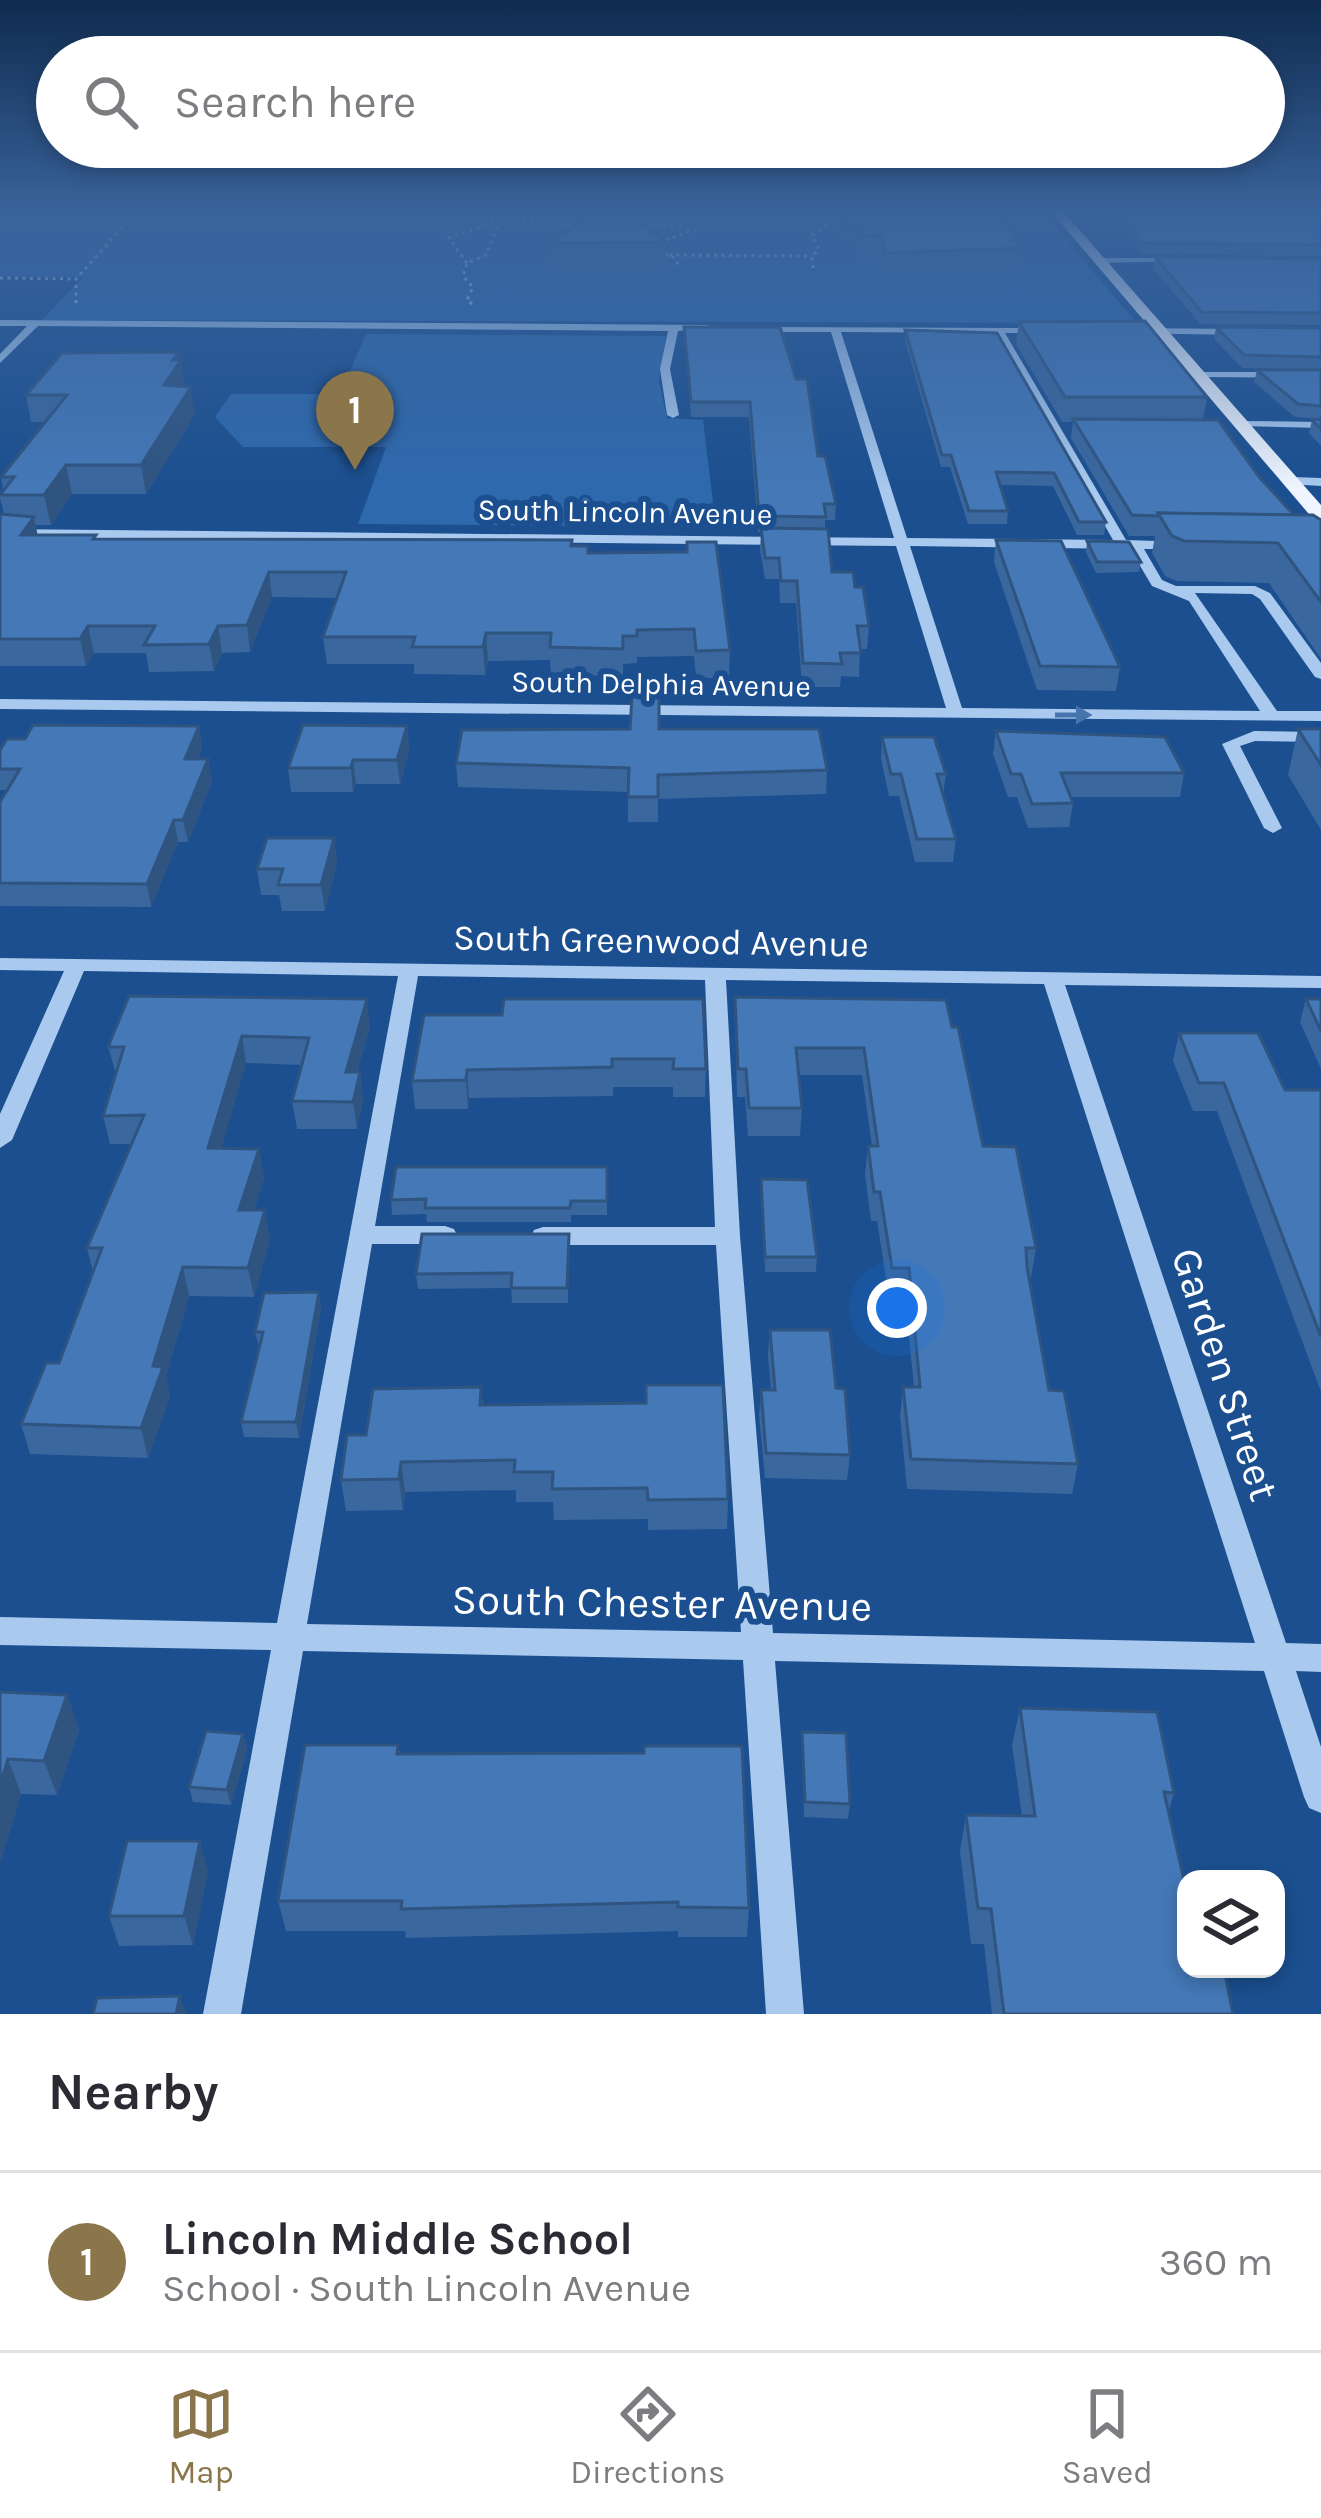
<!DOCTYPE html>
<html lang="en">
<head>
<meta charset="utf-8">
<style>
	body { margin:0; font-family:Karla,sans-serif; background:#f7f7f7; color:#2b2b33 }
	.controls { position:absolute; right:36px; bottom:36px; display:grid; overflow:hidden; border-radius:24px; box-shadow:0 6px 18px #0003 }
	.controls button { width:108px; height:108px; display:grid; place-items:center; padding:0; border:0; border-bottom:3px solid #e1e1e2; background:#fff; color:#2b2b33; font:60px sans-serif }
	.you { position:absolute; left:897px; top:1308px; width:42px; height:42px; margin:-30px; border:9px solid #fff; border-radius:50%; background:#1a73e8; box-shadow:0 0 0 18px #1a73e833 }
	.badge { display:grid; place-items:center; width:78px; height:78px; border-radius:50%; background:#8a764a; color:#fff; font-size:39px; font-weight:700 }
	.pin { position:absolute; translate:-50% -99px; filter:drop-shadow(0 3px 6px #0008) }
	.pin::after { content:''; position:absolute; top:63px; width:42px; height:36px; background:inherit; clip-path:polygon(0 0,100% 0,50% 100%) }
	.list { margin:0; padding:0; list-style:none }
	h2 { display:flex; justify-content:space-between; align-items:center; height:156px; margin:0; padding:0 48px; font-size:51px }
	h2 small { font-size:39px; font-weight:400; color:#7c7c81 }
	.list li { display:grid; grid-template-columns:78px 1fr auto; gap:36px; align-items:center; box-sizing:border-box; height:180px; padding:0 48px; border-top:3px solid #e1e1e2 }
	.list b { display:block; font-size:45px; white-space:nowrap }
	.list p { margin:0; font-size:39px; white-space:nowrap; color:#7c7c81 }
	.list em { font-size:39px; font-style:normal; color:#7c7c81 }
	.icon { flex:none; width:66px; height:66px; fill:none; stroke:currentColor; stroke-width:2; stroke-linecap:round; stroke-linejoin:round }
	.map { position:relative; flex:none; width:1321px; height:2014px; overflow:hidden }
	.search { position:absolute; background:#fff; box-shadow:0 6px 18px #0003; left:36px; right:36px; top:36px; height:132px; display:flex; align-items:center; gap:30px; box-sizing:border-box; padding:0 42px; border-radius:66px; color:#7c7c81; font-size:45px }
	.sheet { height:336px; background:#fff }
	nav { display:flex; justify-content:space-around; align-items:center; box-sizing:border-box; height:168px; border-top:3px solid #e1e1e2; background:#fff; font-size:33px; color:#7c7c81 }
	nav a { display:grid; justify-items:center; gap:6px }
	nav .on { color:#8a764a }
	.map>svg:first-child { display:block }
	.green { fill:#2e69ad }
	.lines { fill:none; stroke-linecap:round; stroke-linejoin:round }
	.path { stroke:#a9c9ee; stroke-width:3; stroke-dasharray:3 4.5; stroke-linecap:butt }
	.minor { fill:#a9c9ee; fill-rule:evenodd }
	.major { fill:#f0f6ff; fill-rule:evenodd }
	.wall { fill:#3a679d }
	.shaded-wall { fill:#305480 }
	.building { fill:#4478b7; stroke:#305480; stroke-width:3 }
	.oneway { fill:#4674ac }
	.labels { text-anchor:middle; stroke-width:12; stroke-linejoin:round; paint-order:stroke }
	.far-street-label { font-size:30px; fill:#fff; stroke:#1b4f8f }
	.street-label { font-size:36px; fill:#fff; stroke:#1b4f8f }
	.near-street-label { font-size:42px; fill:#fff; stroke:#1b4f8f }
</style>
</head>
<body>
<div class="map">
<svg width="1321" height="2014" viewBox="0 0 1321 2014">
	<rect width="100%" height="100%" fill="#1b4f8f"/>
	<g class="green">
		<polygon points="0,209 1039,209 1137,323 42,320 83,277 0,277"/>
		<polygon points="366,334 666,336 659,381 667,418 703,420 716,527 358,524 386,447 243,447 215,417 231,394 340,394"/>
	</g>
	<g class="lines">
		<g class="path">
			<polyline points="713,209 825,209"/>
			<polyline points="516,219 575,213"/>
			<polyline points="634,222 695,229 657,244"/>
			<polyline points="658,251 675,258 679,267"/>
			<polyline points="669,255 812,256"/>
			<polyline points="467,263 449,238 501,220"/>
			<polyline points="813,268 812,256 819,249 812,235 838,218 835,209"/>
			<polyline points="0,278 76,279"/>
			<polyline points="76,303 76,279 139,209"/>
			<polyline points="472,304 467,300 473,287 463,276 467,263 486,255 499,224 584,224"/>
		</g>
		<g class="minor">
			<polygon points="1100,258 1183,258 1187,261 1097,263"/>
			<polygon points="0,320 708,325 713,328 678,331 670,369 679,415 673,418 667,415 660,369 668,331 38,326 0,363 0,354 27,326 0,326"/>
			<path d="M754,327L1048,328L1044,333H1005L1126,540L1187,542L1189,545L1182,549H1144L1162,580L1176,586H1255L1270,593L1321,663V679L1315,677L1260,599L1252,594L1195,593L1277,711H1321V721L0,709V699L946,708L896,546L0,537V529L894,538L831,332H758ZM841,332L995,333L1113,540L907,538ZM910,546L1130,549L1152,586L1189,601L1260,711L962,708Z"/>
			<polygon points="1124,328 1242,329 1247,332 1242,335 1120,333"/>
			<polygon points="1201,372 1321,372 1321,378 1197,377"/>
			<polygon points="1243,421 1321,422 1321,428 1239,426 1237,424"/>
			<polygon points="1292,477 1321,478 1321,486 1288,484 1288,478"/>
			<polygon points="1254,731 1321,732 1321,742 1255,741 1240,746 1282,828 1273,833 1264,828 1222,744"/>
			<path d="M0,958L1321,976V988L1065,985L1286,1643L1321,1644V1672L1296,1671L1321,1747V1813L1309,1808L1304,1797L1264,1671L775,1661L804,2014H766L743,1660L303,1651L241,2014H203L271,1650L0,1645V1617L277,1623L398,976L84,971L12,1140L0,1148V1114L64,971L0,970ZM418,976L705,980L715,1227H543L534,1230L531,1236L534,1242L543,1245H716L741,1632L307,1624L372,1244H445L454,1241L457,1235L454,1229L445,1226H375ZM726,980L1044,984L1255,1643L773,1633L740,1236Z"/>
		</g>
		<polygon class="major" points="1049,209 1061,209 1321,505 1321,522 1314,520"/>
	</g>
	<g class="wall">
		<polygon points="833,209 998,209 1020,248 1018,269 885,275 878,257 862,257 859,244 843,244"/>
		<polygon points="1098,209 1321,209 1321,256 1143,254 1114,216 1103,216"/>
		<polygon points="666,242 666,271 550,271 549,243"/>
		<polygon points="1155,257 1321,259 1321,325 1200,324 1153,268"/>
		<polygon points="1019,322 1207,397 1203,420 1294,515 1321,520 1321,659 1269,583 1177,581 1165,576 1152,553 1155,536 1129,536 1071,438 1073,422 1062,422 1016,344"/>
		<polygon points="684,327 818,456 836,504 835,520 825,520 825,529 832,572 855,587 869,626 867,649 860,649 859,677 841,676 840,687 802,687 796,603 780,603 779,579 765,579 760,549 761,532 758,532 749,417 691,417"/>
		<polygon points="1216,327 1321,328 1321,369 1242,368 1214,339"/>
		<polygon points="905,330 1106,522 1104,535 1077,535 1053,486 1000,485 1008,511 1007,524 968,524 950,467 941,467 905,341"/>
		<polygon points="180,360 185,387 195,414 146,494 72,494 51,525 35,525 37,535 97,539 572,546 588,553 730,650 729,678 696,678 694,656 637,657 637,663 623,664 623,676 551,675 550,660 488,661 485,675 414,674 414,664 327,664 323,637 337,598 272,597 250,652 222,653 214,671 149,672 146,653 94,653 86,666 0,666 0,514 4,514 0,498 0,494 3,489 1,477 45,422 31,422 26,395"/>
		<polygon points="1257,370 1321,370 1321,419 1295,417 1254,382"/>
		<polygon points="1321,419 1321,446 1309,433 1312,420"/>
		<polygon points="996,540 1120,667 1116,691 1037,690 994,562"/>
		<polygon points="1087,541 1141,562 1139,572 1096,573 1086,552"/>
		<polygon points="199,726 202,747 198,759 208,759 212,781 188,842 178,842 151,907 0,906 0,802 7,790 0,790 0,750 25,739"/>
		<polygon points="407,726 409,750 400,784 356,784 353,792 291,792 288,768"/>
		<polygon points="659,729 827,770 826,794 658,799 658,822 628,822 628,792 458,787 456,763"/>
		<polygon points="1298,729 1321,729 1321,830 1288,775"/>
		<polygon points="996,731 1184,773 1180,797 1070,797 1073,803 1069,827 1028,828 1017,797 1008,797 993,754"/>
		<polygon points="882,737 946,774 943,795 956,839 953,862 915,862 899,796 889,796 881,759"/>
		<polygon points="334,838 337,864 325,911 282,911 279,895 261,895 257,869"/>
		<polygon points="735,997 952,1027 983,1146 1036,1248 1031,1277 1029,1277 1049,1390 1078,1464 1072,1494 907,1489 900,1416 903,1387 914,1387 905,1297 889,1297 877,1221 871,1221 865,1174 868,1146 872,1146 862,1075 798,1075 802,1108 800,1136 748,1136 745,1097 737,1097"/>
		<polygon points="504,999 706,1069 705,1097 673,1097 673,1087 613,1087 613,1096 469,1098 468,1109 415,1109 412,1081 502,1015"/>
		<polygon points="1306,999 1321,999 1321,1069 1300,1022"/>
		<polygon points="370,1026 357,1072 360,1072 363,1100 357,1129 297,1129 292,1101 302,1065 246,1063 221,1148 259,1149 264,1178 254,1210 270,1239 254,1297 189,1296 166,1376 170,1396 148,1458 30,1454 21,1424 59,1363 93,1272 87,1248 132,1144 110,1144 103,1116 116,1074 108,1047"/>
		<polygon points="1179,1033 1285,1090 1321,1090 1321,1392 1217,1111 1193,1111 1173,1061"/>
		<polygon points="607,1167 607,1215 571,1215 571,1222 427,1222 426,1214 392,1215 391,1200"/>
		<polygon points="761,1179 817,1257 816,1272 765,1272"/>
		<polygon points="569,1234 568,1303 512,1303 511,1288 418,1289 416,1274"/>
		<polygon points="319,1292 321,1307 299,1438 244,1437 241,1422 259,1347 255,1332"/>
		<polygon points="770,1330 850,1455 847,1480 765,1478 759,1415 761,1390 771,1390 768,1355"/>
		<polygon points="481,1387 483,1405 728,1499 727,1529 648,1530 648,1519 554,1520 553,1502 516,1502 516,1490 405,1492 403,1510 346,1511 341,1480 366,1435"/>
		<polygon points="0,1692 67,1695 79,1730 57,1795 21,1794 0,1863"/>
		<polygon points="1020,1708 1174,1793 1169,1811 1186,1969 1233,2014 992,2014 984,1944 971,1944 960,1851 966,1815 1022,1816 1012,1745"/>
		<polygon points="802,1732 850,1804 848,1819 804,1817"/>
		<polygon points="243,1734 247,1749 231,1805 193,1802 189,1787"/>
		<polygon points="398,1745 400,1754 749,1908 747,1937 678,1937 678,1931 406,1938 405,1931 286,1931 278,1901"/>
		<polygon points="208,1871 193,1945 119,1946 109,1916"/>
	</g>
	<g class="shaded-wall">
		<polygon points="179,352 185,386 164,385 173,360"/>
		<polygon points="191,387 195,414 146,494 141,465"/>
		<polygon points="66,465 72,494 51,525 44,495"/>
		<polygon points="34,517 39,542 21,535"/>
		<polygon points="269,572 272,597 250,652 247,625"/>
		<polygon points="88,626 94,653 86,666 80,639"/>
		<polygon points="218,626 222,653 214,671 209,644"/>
		<polygon points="486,633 488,661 485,675 483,647"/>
		<polygon points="199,726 202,747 189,781 185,759"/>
		<polygon points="407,726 409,750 400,784 397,760"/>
		<polygon points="208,759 212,781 188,842 183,820"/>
		<polygon points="353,760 356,784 353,792 351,768"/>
		<polygon points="174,820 178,842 151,907 147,884"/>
		<polygon points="334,838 337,864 325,911 321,885"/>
		<polygon points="367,999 370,1026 349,1100 346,1072"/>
		<polygon points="242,1036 246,1063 213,1176 208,1148"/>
		<polygon points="467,1070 469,1098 468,1109 466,1080"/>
		<polygon points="360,1072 363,1100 357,1129 353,1102"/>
		<polygon points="259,1149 264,1178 245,1238 239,1210"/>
		<polygon points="265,1210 270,1239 254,1297 248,1268"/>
		<polygon points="183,1267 189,1296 166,1376 170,1396 148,1458 141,1428 153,1366"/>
		<polygon points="319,1292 321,1307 299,1438 296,1422"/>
		<polygon points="401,1462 405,1492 403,1510 399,1479"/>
		<polygon points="67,1695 79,1730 57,1795 44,1761"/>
		<polygon points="243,1734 247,1749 231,1805 227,1790"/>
		<polygon points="8,1759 21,1794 0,1863 0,1785"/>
		<polygon points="200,1841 208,1871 193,1945 184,1916"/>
		<polygon points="180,1996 186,2014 176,2014"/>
	</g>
	<g class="building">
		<polygon points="618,209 624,209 666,242 549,243 592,214"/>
		<polygon points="840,209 998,209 1020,248 886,253 880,236 863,236 860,223 845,223"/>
		<polygon points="1118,209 1321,209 1321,245 1144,243"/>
		<polygon points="1155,257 1321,259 1321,313 1202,312"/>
		<polygon points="1145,321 1207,397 1065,397 1019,322"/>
		<polygon points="684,327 780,327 796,379 807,379 818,456 825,456 836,504 824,504 826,517 759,516 750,402 691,402"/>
		<polygon points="1216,327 1321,328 1321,357 1244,355"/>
		<polygon points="905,330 997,333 1106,522 1079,522 1054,473 996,472 1008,511 969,511 951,455 942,455"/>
		<polygon points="179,352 173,360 181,360 164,385 191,387 141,465 66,465 44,495 0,495 14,477 1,477 67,395 26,395 62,353"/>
		<polygon points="1257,370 1321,370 1321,406 1298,404"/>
		<polygon points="1073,419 1218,420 1260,478 1294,515 1158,513 1160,516 1132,515"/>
		<polygon points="1321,419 1321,429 1312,420"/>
		<polygon points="1158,513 1313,515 1321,520 1321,602 1278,543 1184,541 1172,536"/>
		<polygon points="0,514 34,517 21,535 96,535 93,539 572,540 571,546 588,546 588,553 687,552 687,542 716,542 730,650 696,651 694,629 637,630 637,636 623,636 623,649 550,647 551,633 486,633 483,647 412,647 415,637 323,637 346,572 269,572 247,625 218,626 209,644 144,645 155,626 88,626 80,639 0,639"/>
		<polygon points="761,528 828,529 832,572 853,572 855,587 863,587 869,626 857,626 861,653 840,653 842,664 803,663 797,581 781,581 779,558 765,558"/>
		<polygon points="996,540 1061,541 1120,667 1040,666"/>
		<polygon points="1087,541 1129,542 1141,562 1097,562"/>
		<polygon points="632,696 659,696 659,729 819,729 827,770 658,775 658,797 628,797 629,768 456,763 462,730 630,729"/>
		<polygon points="33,725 199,726 185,759 208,759 183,820 174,820 147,884 0,883 0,802 20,769 0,769 0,750 7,739 25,739"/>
		<polygon points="303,725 407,726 397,760 353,760 351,768 288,768"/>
		<polygon points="1298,729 1321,729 1321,765"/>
		<polygon points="996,731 1165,737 1184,773 1061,773 1073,803 1032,804 1021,774 1011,774"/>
		<polygon points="882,737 934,737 946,774 937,774 956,839 917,839 901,774 891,774"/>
		<polygon points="267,838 334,838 321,885 278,885 283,869 257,869"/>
		<polygon points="129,996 367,999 346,1072 360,1072 353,1102 292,1101 309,1038 242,1036 208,1148 259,1149 239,1210 265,1210 248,1268 183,1267 153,1366 163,1367 141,1428 21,1424 46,1363 59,1363 102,1248 87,1248 144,1115 103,1116 124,1047 108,1047"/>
		<polygon points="735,997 946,1000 952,1027 958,1027 983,1146 1016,1147 1036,1248 1026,1248 1027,1267 1049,1390 1064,1391 1078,1464 911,1459 903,1387 920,1387 909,1268 892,1268 880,1192 874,1192 868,1146 878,1146 864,1048 796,1048 802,1108 749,1108 746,1069 738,1069"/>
		<polygon points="504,999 703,999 706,1069 673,1069 674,1059 612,1059 612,1067 467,1070 466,1080 412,1081 424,1015 502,1015"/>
		<polygon points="1306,999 1321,999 1321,1031"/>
		<polygon points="1179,1033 1258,1033 1285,1090 1321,1090 1321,1337 1224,1083 1199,1083"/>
		<polygon points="396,1167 607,1167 607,1201 571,1201 570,1208 425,1208 426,1199 391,1200"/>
		<polygon points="761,1179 807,1180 817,1257 765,1257"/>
		<polygon points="422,1234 569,1234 567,1288 511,1288 512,1273 416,1274"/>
		<polygon points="319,1292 296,1422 241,1422 263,1332 255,1332 264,1293"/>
		<polygon points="770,1330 830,1330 836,1388 845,1389 850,1455 766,1453 761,1390 775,1390"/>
		<polygon points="646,1385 723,1385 728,1499 648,1500 647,1488 552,1489 553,1472 514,1472 515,1460 401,1462 399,1479 341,1480 347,1435 366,1435 373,1389 481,1387 480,1405 646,1403"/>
		<polygon points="0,1692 67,1695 44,1761 8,1759 0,1785"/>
		<polygon points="1020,1708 1157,1712 1174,1793 1164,1792 1186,1889 1186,1969 1224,1969 1233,2014 1004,2014 991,1909 978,1908 966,1815 1035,1816"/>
		<polygon points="206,1731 243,1734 227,1790 189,1787"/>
		<polygon points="802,1732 846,1733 850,1804 805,1802"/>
		<polygon points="305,1745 398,1745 397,1754 644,1753 644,1746 742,1746 749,1908 678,1907 678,1902 401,1909 402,1901 278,1901"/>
		<polygon points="127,1841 200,1841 184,1916 109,1916"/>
		<polygon points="180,1996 176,2014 93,2014 97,1998"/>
	</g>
	<defs><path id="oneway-solid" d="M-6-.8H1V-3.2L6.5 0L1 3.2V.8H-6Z" transform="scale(3)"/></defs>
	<use class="oneway" href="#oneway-solid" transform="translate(1073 715)"/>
	<linearGradient id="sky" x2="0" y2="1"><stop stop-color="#0f2b4f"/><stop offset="0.43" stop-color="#39639b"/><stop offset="1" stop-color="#39639b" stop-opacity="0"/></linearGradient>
	<rect width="1321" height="491" fill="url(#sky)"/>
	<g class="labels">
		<g class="far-street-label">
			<text transform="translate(625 512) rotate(1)" y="10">South Lincoln Avenue</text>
			<text transform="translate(661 684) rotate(1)" y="10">South Delphia Avenue</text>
		</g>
		<g class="street-label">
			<text transform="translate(661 940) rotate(1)" y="13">South Greenwood Avenue</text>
		</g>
		<g class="near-street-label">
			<text transform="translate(1226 1374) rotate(72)" y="15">Garden Street</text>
			<text transform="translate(662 1602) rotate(1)" y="15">South Chester Avenue</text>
		</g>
	</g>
</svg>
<div class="controls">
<button><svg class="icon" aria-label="layers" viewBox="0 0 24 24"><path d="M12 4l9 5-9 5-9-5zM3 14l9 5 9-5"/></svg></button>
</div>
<div class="you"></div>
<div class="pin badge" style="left:355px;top:470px">1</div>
<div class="search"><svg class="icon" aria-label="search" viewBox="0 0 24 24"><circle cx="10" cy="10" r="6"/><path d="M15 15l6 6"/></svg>Search here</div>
</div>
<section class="sheet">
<h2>Nearby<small></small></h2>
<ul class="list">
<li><span class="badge">1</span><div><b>Lincoln Middle School</b><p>School · South Lincoln Avenue</p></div><em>360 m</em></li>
</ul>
</section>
<nav>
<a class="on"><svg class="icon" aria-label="map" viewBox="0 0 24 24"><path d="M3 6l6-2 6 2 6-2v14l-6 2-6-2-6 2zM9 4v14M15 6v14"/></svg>Map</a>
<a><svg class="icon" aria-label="directions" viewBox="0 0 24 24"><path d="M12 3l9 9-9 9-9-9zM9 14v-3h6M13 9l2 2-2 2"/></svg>Directions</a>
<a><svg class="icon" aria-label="saved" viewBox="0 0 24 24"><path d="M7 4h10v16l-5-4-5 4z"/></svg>Saved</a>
</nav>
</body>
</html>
